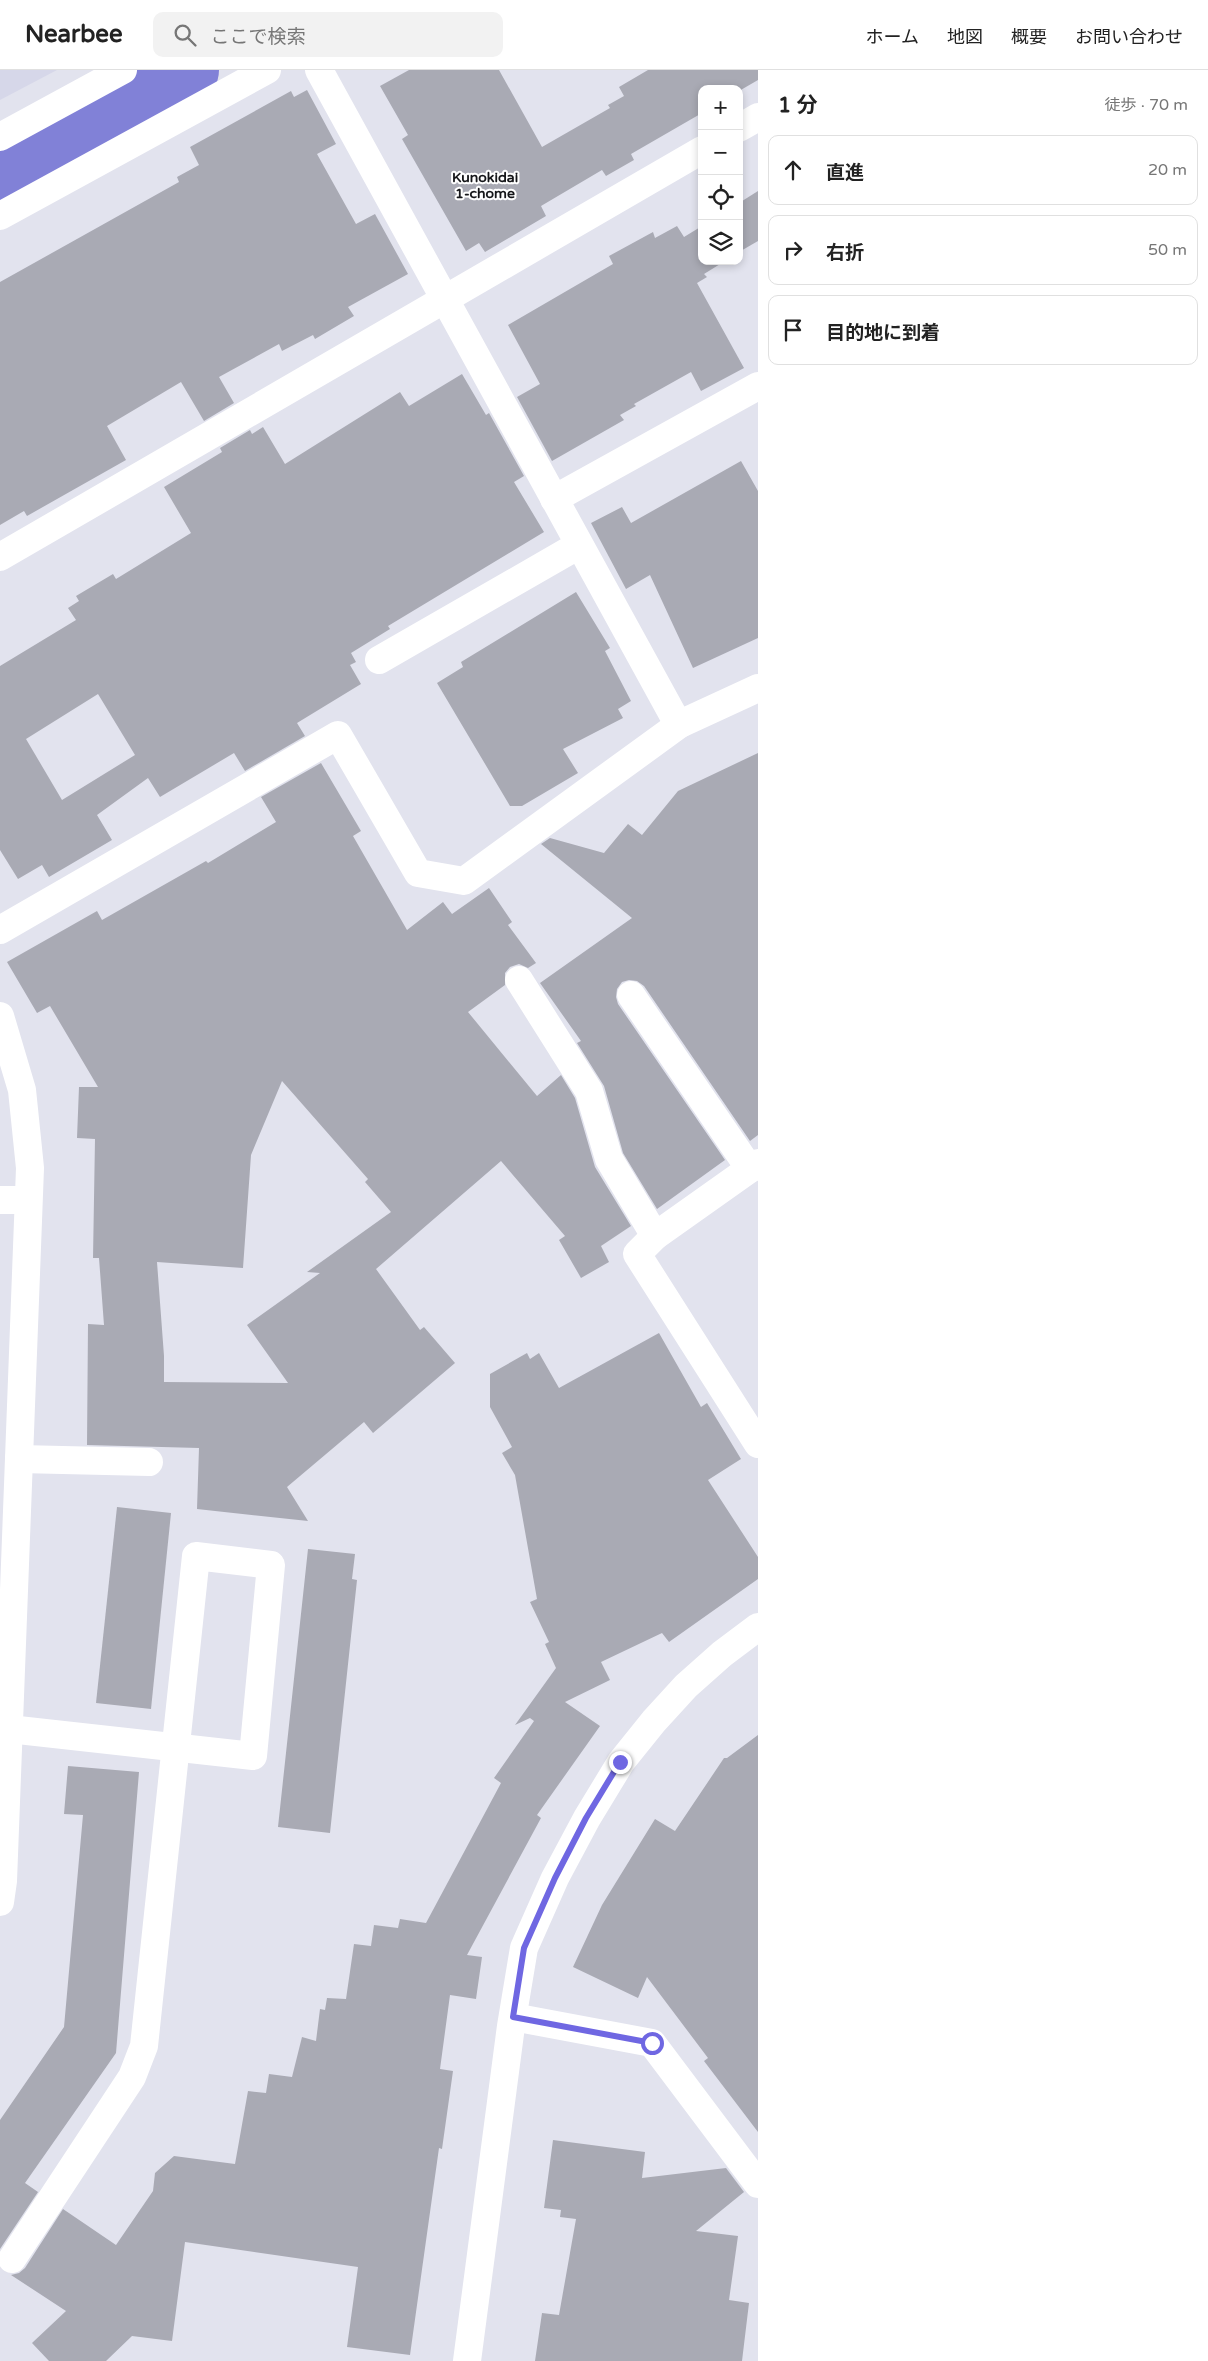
<!DOCTYPE html>
<html lang="ja">
<head>
<meta charset="utf-8">
<style>
	body { margin:0; font-family:"Varela Round","Noto Sans JP",sans-serif; background:#f2f2f2; color:#222 }
	.controls { position:absolute; right:15px; top:15px; display:grid; overflow:hidden; border-radius:10px; box-shadow:0 2px 8px #0003 }
	.controls button { width:45px; height:45px; display:grid; place-items:center; padding:0; border:0; border-bottom:1px solid #e0e0e0; background:#fff; color:#222; font:25px sans-serif }
	.stop { position:absolute; width:15px; height:15px; margin:-11px; border:4px solid #6f67e2; border-radius:50%; background:#fff }
	.stop.end { background:#6f67e2; border-color:#fff; box-shadow:0 1px 5px #0008 }
	.list { margin:0; padding:0; list-style:none }
	h2 { display:flex; justify-content:space-between; align-items:center; height:65px; margin:0; padding:0 20px; font-size:21px }
	h2 small { font-size:16px; font-weight:400; color:#767676 }
	.list li { display:grid; grid-template-columns:32px 1fr auto; gap:15px; align-items:center; box-sizing:border-box; height:70px; margin:0 10px 10px; padding:0 10px; border:1px solid #e0e0e0; border-radius:10px }
	.list b { display:block; font-size:19px; white-space:nowrap }
	.list em { font-size:16px; font-style:normal; color:#767676 }
	.icon { flex:none; width:28px; height:28px; fill:none; stroke:currentColor; stroke-width:2; stroke-linecap:round; stroke-linejoin:round }
	.map { position:relative; flex:none; width:758px; height:2291px; overflow:hidden }
	header { display:flex; align-items:center; gap:30px; box-sizing:border-box; height:70px; padding:0 25px; background:#fff; border-bottom:1px solid #e0e0e0 }
	header strong { font-size:24px }
	nav { display:flex; gap:28px; margin-inline-start:auto; font-size:18px }
	.search { width:350px; height:45px; background:#f2f2f2; display:flex; align-items:center; gap:12px; box-sizing:border-box; padding:0 18px; border-radius:10px; color:#767676; font-size:19px }
	main { display:flex }
	aside { flex:1; background:#fff }
	.map>svg:first-child { display:block }
	.built { fill:#d6d7e9 }
	.lines { fill:none; stroke-linecap:round; stroke-linejoin:round }
	.river { stroke:#8181d7; stroke-width:74 }
	.building { fill:#a9aab4; fill-rule:evenodd }
	.minor { stroke:#fff; stroke-width:28 }
	.route { stroke:#6f67e2; stroke-width:6 }
	.labels { text-anchor:middle; stroke-width:4; stroke-linejoin:round; paint-order:stroke }
	.neighbourhood-label { font-size:14px; font-weight:bold; fill:#151619; stroke:#fff }
</style>
</head>
<body>
<header>
<strong>Nearbee</strong>
<div class="search"><svg class="icon" aria-label="search" viewBox="0 0 24 24"><circle cx="10" cy="10" r="6"/><path d="M15 15l6 6"/></svg>ここで検索</div>
<nav><a>ホーム</a><a>地図</a><a>概要</a><a>お問い合わせ</a></nav>
</header>
<main>
<div class="map">
<svg width="758" height="2291" viewBox="0 0 758 2291">
	<rect width="100%" height="100%" fill="#e2e3ee"/>
	<polygon class="built" points="0,0 57,0 0,30"/>
	<g class="lines">
		<polyline class="river" points="0,100 182,0"/>
	</g>
	<g class="building">
		<polygon points="409,0 499,0 542,77 610,38 608,35 624,26 619,17 648,0 758,0 758,10 739,21 739,19 702,19 702,43 631,84 634,90 606,106 602,100 541,136 546,146 485,182 479,173 466,181 402,69 408,65 380,16"/>
		<polygon points="307,20 336,74 317,84 356,154 375,144 408,204 348,237 354,246 315,269 313,265 282,281 279,274 219,307 234,333 204,351 181,312 107,356 126,390 27,446 24,441 0,455 0,212 179,112 177,107 199,95 190,77 291,21 294,27"/>
		<polygon points="758,121 758,171 739,182 739,133"/>
		<polygon points="677,156 684,167 702,156 702,191 725,191 704,204 707,207 697,213 744,298 701,321 691,302 634,334 636,336 620,345 624,350 552,391 517,327 540,314 508,255 613,194 609,186 653,162 655,168"/>
		<path d="M462,304L486,345L489,343L524,406L514,412L544,462L388,556L390,559L351,583L356,592L350,595L361,614L297,653L305,666L245,701L234,683L160,727L148,708L97,745L112,770L49,807L42,795L18,809L0,780V596L76,550L68,538L79,531L76,526L113,504L116,509L191,463L164,417L222,382L220,378L250,360L252,364L263,357L285,394L400,322L409,336ZM98,624L135,685L62,730L26,669Z"/>
		<polygon points="741,391 758,421 758,568 693,598 650,505 626,519 591,453 622,437 631,453"/>
		<polygon points="576,522 610,578 605,581 631,631 618,639 623,648 563,679 578,703 522,736 510,736 437,613 463,597 461,592"/>
		<polygon points="758,683 758,1065 750,1071 644,916 637,911 629,910 622,912 617,919 616,927 618,934 725,1090 657,1139 623,1083 604,1016 577,973 581,971 540,913 632,848 541,774 550,768 604,783 628,754 642,765 678,721"/>
		<path d="M321,693L361,761L353,766L407,860L443,832L452,844L489,818L512,852L508,855L536,893L528,898L519,894L510,897L505,903V915L468,942L537,1026L561,1005L575,1028L595,1097L631,1156L601,1176L609,1192L581,1208L559,1170L565,1166L501,1091L376,1199L420,1260L424,1257L455,1293L373,1363L364,1352L287,1417L308,1451L197,1439L199,1378L87,1375L88,1254L104,1255L99,1188H93L95,1069L77,1068L79,1017H98L50,936L37,943L7,892L97,841L102,850L206,791L208,793L276,752L261,727ZM282,1011L368,1109L365,1112L391,1142L307,1202L320,1203L247,1255L288,1313L164,1312V1286L157,1192L243,1198L251,1085Z"/>
		<polygon points="659,1263 701,1337 707,1333 741,1389 708,1410 758,1487 758,1509 669,1572 662,1563 601,1592 610,1610 565,1632 600,1656 537,1745 541,1748 467,1885 482,1887 476,1929 450,1925 440,1999 453,2001 442,2079 439,2078 410,2285 347,2277 358,2197 185,2172 172,2271 132,2266 106,2291 49,2291 32,2273 66,2241 11,2205 19,2203 25,2198 63,2139 116,2175 153,2121 155,2103 174,2086 235,2094 248,2021 266,2023 269,2004 292,2007 302,1967 316,1971 320,1939 325,1940 327,1928 346,1929 354,1874 371,1876 374,1855 398,1858 400,1849 426,1853 501,1713 494,1708 534,1651 530,1648 515,1655 556,1598 545,1574 549,1572 530,1532 537,1529 515,1405 502,1383 512,1377 490,1337 490,1304 527,1283 530,1289 539,1283 559,1318"/>
		<polygon points="117,1437 171,1443 151,1639 96,1633"/>
		<polygon points="308,1479 355,1484 352,1509 357,1510 330,1763 278,1757"/>
		<polygon points="758,1665 758,2062 704,1991 708,1988 647,1907 638,1928 573,1897 602,1835 655,1749 675,1761 724,1688 727,1688"/>
		<polygon points="68,1696 139,1702 116,1983 25,2113 38,2122 0,2179 0,2050 64,1957 83,1745 64,1744"/>
		<polygon points="553,2070 645,2082 642,2108 726,2098 744,2122 696,2161 738,2166 729,2230 749,2233 742,2291 535,2291 542,2243 559,2245 576,2149 560,2147 561,2140 544,2138"/>
	</g>
	<g class="lines">
		<g class="minor">
			<polyline points="319,0 678,654 680,654"/>
			<polyline points="739,58 758,47"/>
			<polyline points="0,67 123,0"/>
			<polyline points="0,146 267,0"/>
			<polyline points="554,429 758,316"/>
			<polyline points="0,487 702,80"/>
			<polyline points="379,590 579,475"/>
			<polyline points="0,860 338,665 418,803 464,811 680,654 758,618"/>
			<polyline points="519,910 589,1021 609,1089 655,1166"/>
			<polyline points="631,925 750,1099"/>
			<polyline points="0,946 22,1020 30,1098 3,1811 0,1832"/>
			<polyline points="758,1093 655,1166 637,1184 758,1374"/>
			<polyline points="0,1130 28,1130"/>
			<polyline points="19,1389 149,1392"/>
			<polyline points="9,1659 253,1686 271,1495 196,1486 144,1976 132,2007 12,2189"/>
			<polyline points="513,1947 652,1973 758,2114"/>
			<polyline points="467,2291 511,1956 524,1878 555,1808 587,1748 621,1692 654,1651 686,1616 722,1584 758,1557"/>
		</g>
	</g>
	<g class="lines">
		<polyline class="route" points="620,1692 586,1748 555,1808 524,1878 513,1947 652,1973"/>
	</g>
	<g class="labels">
		<g class="neighbourhood-label">
			<text x="485" y="112">Kunokidai<tspan x="485" dy="16">1-chome</tspan></text>
		</g>
	</g>
</svg>
<div class="controls">
<button>+</button>
<button>−</button>
<button><svg class="icon" aria-label="locate" viewBox="0 0 24 24"><circle cx="12" cy="12" r="6"/><path d="M12 2v4M12 18v4M2 12h4M18 12h4"/></svg></button>
<button><svg class="icon" aria-label="layers" viewBox="0 0 24 24"><path d="M12 4l9 5-9 5-9-5zM3 14l9 5 9-5"/></svg></button>
</div>
<div class="stop" style="left:652px;top:1973px"></div>
<div class="stop end" style="left:620px;top:1692px"></div>
</div>
<aside>
<h2>1 分<small>徒歩 · 70 m</small></h2>
<ul class="list">
<li><svg class="icon" aria-label="ahead" viewBox="0 0 24 24"><path d="M12 20V5M6 11l6-6 6 6"/></svg><div><b>直進</b></div><em>20 m</em></li>
<li><svg class="icon" aria-label="right" viewBox="0 0 24 24"><path d="M7 20v-9h11M14 6l5 5-5 5"/></svg><div><b>右折</b></div><em>50 m</em></li>
<li><svg class="icon" aria-label="arrive" viewBox="0 0 24 24"><path d="M6 21V4h12l-3 4 3 4H6"/></svg><div><b>目的地に到着</b></div></li>
</ul>
</aside>
</main>
</body>
</html>
